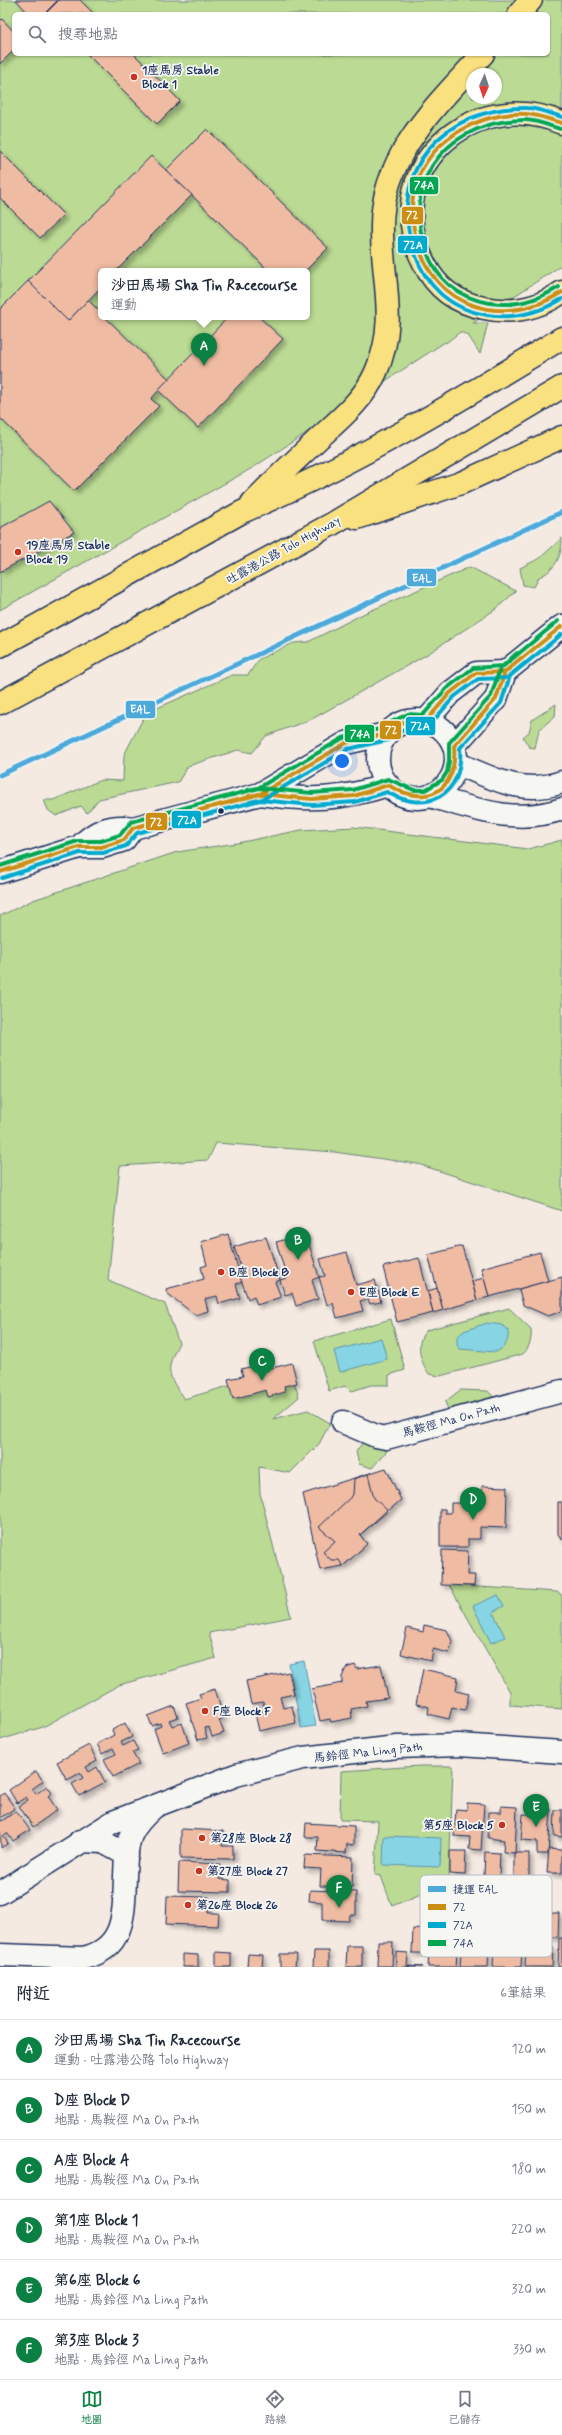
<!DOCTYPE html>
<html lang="zh-TW">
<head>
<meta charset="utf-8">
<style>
	body { margin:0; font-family:Mynerve,"LXGW WenKai TC",sans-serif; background:#f6f6f7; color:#1f2937 }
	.compass { position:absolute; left:466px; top:68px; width:36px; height:36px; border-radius:50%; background:#fff; box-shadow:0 1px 3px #0004; rotate:183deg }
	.you { position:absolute; left:342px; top:761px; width:14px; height:14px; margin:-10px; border:3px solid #fff; border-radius:50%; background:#1a73e8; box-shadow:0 0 0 6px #1a73e833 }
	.badge { display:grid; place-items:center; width:26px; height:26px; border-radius:50%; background:#0b8043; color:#fff; font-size:13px; font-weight:700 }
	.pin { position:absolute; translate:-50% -33px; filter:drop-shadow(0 1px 2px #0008) }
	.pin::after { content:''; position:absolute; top:21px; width:14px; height:12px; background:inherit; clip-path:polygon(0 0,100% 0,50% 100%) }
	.popup { position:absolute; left:98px; top:268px; width:212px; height:52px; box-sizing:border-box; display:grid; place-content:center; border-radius:6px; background:#fff; filter:drop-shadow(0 1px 3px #0005); font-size:13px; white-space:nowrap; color:#747a83 }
	.popup b { font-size:15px; color:#1f2937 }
	.popup::after { content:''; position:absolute; left:50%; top:100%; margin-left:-8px; border:8px solid transparent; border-top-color:#fff }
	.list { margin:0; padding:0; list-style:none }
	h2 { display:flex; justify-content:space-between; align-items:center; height:52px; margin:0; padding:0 16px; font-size:17px }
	h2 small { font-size:13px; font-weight:400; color:#747a83 }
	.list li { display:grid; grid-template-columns:26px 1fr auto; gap:12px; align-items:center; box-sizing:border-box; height:60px; padding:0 16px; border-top:1px solid #e0e1e3 }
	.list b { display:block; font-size:15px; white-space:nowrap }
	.list p { margin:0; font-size:13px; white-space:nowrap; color:#747a83 }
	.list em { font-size:13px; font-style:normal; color:#747a83 }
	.icon { flex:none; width:22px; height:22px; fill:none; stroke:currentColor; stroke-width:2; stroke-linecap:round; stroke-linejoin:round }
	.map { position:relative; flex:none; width:562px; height:1967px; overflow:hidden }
	.search { position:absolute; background:#fff; box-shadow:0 1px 3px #0004; left:12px; right:12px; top:12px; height:44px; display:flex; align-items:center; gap:10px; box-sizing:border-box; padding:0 14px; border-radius:6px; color:#747a83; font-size:15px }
	.sheet { height:412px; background:#fff }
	nav { display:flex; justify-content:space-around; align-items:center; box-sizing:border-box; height:56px; border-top:1px solid #e0e1e3; background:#fff; font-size:11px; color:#747a83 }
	nav a { display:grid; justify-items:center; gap:2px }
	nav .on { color:#0b8043 }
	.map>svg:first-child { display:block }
	.green { fill:#bbda93; stroke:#6b8478; fill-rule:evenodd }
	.water { fill:#87d5e4; stroke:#5c93ae }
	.building { fill:#f0bba3; stroke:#1b2f5e; filter:url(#shadow) }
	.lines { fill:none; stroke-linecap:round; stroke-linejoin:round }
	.minor-casing { stroke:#1b2f5e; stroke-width:25 }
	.tertiary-casing { stroke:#1b2f5e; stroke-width:25 }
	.secondary-casing { stroke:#1b2f5e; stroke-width:25 }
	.motorway-casing { stroke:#1b2f5e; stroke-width:25 }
	.minor { stroke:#f6f6f2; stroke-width:22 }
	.tertiary { stroke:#f6f6f2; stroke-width:22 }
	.secondary { stroke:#f6f6f2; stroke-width:22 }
	.motorway { stroke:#fae180; stroke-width:22 }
	.bus-1-casing { stroke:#f6f6f2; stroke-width:7 }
	.bus-2-casing { stroke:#f6f6f2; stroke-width:7 }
	.bus-3-casing { stroke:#f6f6f2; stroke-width:7 }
	.bus-1 { stroke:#cb8e13; stroke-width:4 }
	.bus-2 { stroke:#00a9ce; stroke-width:4 }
	.bus-3 { stroke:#00a651; stroke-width:4 }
	.metro-1-casing { stroke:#f6f6f2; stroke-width:8 }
	.metro-1 { stroke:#4da9da; stroke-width:5 }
	.poi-dot { fill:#c8321e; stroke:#f6f6f2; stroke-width:1.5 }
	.bus-dot { fill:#1b2f5e; stroke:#f6f6f2; stroke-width:1.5 }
	.labels { text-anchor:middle; stroke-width:3.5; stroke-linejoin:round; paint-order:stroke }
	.poi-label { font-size:12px; font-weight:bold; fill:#1b2f5e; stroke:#f6f6f2; text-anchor:start }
	.street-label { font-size:12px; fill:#1b2f5e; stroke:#f6f6f2 }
	.key { fill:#f6f6f2; stroke:#b4bac6; stroke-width:1 }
	.key-label { font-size:11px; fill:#1b2f5e }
	.line-badge { stroke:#f6f6f2; stroke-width:1.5 }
	.badge-label { font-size:11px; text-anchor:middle; font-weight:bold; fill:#fff }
</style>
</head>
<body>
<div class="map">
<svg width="562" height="1967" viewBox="0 0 562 1967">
	<defs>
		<filter id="shadow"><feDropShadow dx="3.5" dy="3.5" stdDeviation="2" flood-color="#0004"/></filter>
	</defs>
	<rect width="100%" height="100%" fill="#f5eae2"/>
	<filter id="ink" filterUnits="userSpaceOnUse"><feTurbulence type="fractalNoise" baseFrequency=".025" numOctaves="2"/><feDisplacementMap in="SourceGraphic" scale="8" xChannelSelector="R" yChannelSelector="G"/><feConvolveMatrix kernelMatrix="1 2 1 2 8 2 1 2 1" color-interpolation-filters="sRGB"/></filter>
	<g filter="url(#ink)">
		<g class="green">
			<path d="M0,0H562V265L473,323H488L480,354L468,335L460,332L446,343L445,342L254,467L0,610ZM14,14H548V54H14ZM472,74H496V98H472ZM101,271H307V317H101Z"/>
			<path d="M562,538C562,555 556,570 539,577L534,587L523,585L520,568L540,558Z"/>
			<polygon points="470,567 516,591 496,609 426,655 312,719 266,736 252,753 238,750 188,766 178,782 99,799 87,813 81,806 56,816 48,810 44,800 53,800 101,780 123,781 124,755 146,713 232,675 248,675 259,659 293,643 308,642 363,614"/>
			<polygon points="556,704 555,716 539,730 535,748 529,747 523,737 529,732 532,720"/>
			<path d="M354,827L528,849L562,840V1211L418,1164L334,1152L216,1143L208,1160L120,1166L108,1280L165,1304L179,1343C165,1370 167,1374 184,1399L242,1382H294L299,1397L273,1419L308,1410L330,1423L319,1444L290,1473L259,1467L260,1493L291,1617L209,1633L216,1658L119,1685L43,1727L0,1740V916L33,900L177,852L237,843L301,830Z"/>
			<path d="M509,1308L531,1329C532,1339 530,1347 523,1354L440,1376L429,1374C420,1361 414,1342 427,1330Z"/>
			<polygon points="391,1319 405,1370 389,1375 389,1385 371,1385 352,1391 345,1386 329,1391 314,1341"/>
			<polygon points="460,1390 488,1391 497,1401 485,1421 448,1434 441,1428 450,1414 445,1402"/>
			<path d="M395,1423L394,1443L372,1468L359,1464L356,1452C366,1435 377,1430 395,1423Z"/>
			<polygon points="449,1585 557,1592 562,1595 562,1709 510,1705 510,1692"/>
			<polygon points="420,1766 453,1766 449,1880 433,1880 433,1889 392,1906 381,1876 375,1875 378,1821 340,1820 341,1771"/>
		</g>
		<g class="water">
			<path d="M487,1323L502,1325L508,1330C509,1341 506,1347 496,1352L460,1349L457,1345V1337L464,1331Z"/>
			<polygon points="381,1338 387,1359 340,1372 334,1351"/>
			<polygon points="498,1595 504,1606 493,1612 505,1637 491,1643 473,1606"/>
			<polygon points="304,1661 316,1726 301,1728 289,1664"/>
			<polygon points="384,1836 441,1838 440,1867 383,1865"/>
		</g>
		<g class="building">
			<polygon points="16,0 58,0 44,14 29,14"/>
			<polygon points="59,0 80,0 94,14 47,14 46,13"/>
			<polygon points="2,19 14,32 14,50 0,64 0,21"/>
			<polygon points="87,54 134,54 180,101 157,124"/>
			<polygon points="207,129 328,248 305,271 269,271 166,170"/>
			<polygon points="0,151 64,215 40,238 0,198"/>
			<polygon points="151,156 192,195 116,271 101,271 101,287 68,321 28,281"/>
			<polygon points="28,281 68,321 88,300 101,313 101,317 105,317 169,379 151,399 159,406 74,491 0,418 0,309"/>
			<polygon points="228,317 259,317 283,339 198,428 158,390"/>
			<polygon points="49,501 74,532 0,572 0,528"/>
			<polygon points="228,1234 242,1282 236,1284 240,1298 219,1304 217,1296 205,1299 208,1311 195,1315 167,1293 166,1289 204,1279 201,1267 207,1265 201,1242"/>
			<polygon points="306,1234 319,1277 312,1280 318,1299 296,1306 292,1293 285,1295 280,1280 287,1278 276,1242"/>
			<polygon points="266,1237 280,1280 275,1282 281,1297 257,1305 254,1296 248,1299 240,1277 244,1276 234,1247"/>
			<polygon points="462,1246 477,1300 443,1310 428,1255"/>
			<polygon points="347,1252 356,1285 375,1280 381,1302 370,1304 368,1299 360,1301 363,1311 337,1318 333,1303 327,1305 319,1277 325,1276 320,1259"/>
			<polygon points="540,1252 548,1281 489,1297 481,1268"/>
			<polygon points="419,1258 433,1313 397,1322 383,1267"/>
			<polygon points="562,1277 562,1311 548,1316 523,1305 519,1289"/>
			<polygon points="484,1278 489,1297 477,1300 472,1281"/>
			<polygon points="437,1288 443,1310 433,1313 428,1291"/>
			<polygon points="270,1362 272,1368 292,1363 297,1383 284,1386 285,1392 268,1397 266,1390 233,1399 228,1379 243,1376 241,1369"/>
			<polygon points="386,1468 401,1500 360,1535 367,1544 343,1566 320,1570 303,1494"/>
			<polygon points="368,1474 374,1498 387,1510 360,1535 367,1544 343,1566 339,1560 331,1560 323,1552 335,1541 319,1527 353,1495 354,1479"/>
			<polygon points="482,1486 507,1487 506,1528 480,1527 480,1539 468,1539 468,1547 440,1547 440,1509 445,1509 445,1513 451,1513 451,1503 465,1503 465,1506 474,1506 474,1502 482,1502"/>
			<polygon points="558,1502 562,1502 562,1540 558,1534"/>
			<polygon points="442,1550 468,1551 467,1575 475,1575 474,1586 441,1585"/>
			<polygon points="424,1625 447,1630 452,1641 449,1653 433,1649 431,1661 401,1654 407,1628 423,1632"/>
			<polygon points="355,1665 357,1669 381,1665 388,1698 366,1701 367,1706 351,1709 352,1718 331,1722 330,1719 320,1721 312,1689 342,1683 342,1677 346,1668"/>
			<polygon points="423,1669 458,1677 456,1691 469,1694 465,1710 452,1707 449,1719 428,1714 429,1707 416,1704"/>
			<polygon points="289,1672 294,1694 280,1697 283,1708 292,1706 296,1723 259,1731 255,1713 265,1710 263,1702 251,1704 246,1681"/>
			<polygon points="215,1689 224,1718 219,1720 224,1733 212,1737 209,1727 204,1728 207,1738 198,1740 186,1703 201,1698 199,1694"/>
			<polygon points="174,1706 178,1717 169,1720 172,1726 182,1723 189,1743 163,1753 154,1729 161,1726 160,1723 152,1726 148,1716"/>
			<polygon points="125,1723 132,1737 121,1742 123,1746 133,1741 138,1750 132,1752 139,1764 113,1777 104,1759 116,1754 113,1748 102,1754 97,1744 114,1735 112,1730"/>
			<polygon points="89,1745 97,1761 86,1767 89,1772 97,1767 105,1782 79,1796 72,1784 83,1778 80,1773 67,1780 57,1762"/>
			<polygon points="36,1771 43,1781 32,1789 36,1794 47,1786 52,1793 48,1796 57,1810 33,1827 19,1806 28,1800 26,1797 17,1803 9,1790"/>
			<polygon points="4,1793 15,1808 0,1818 0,1796"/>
			<polygon points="467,1803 484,1804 481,1850 469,1849 470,1837 454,1836 456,1809 467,1810"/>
			<polygon points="501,1806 517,1807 515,1853 503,1852 504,1840 488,1838 489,1812 501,1812"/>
			<polygon points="535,1808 551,1809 548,1854 537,1854 537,1841 521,1840 523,1814 534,1814"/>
			<polygon points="555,1810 562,1810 562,1837 554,1836"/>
			<polygon points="16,1811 30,1830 13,1841 7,1833 3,1836 8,1843 1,1848 0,1818 2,1821"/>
			<polygon points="306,1823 354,1826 354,1845 347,1844 346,1853 317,1851 318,1837 305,1837"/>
			<polygon points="181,1829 223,1831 222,1846 233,1846 233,1859 181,1858"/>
			<polygon points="549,1849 562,1850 562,1873 547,1873"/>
			<polygon points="450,1851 466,1851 465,1875 450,1874"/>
			<polygon points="485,1852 500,1853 499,1876 484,1876"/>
			<rect x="514" y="1853" width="15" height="24"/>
			<polygon points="305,1855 353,1857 352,1887 320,1886 321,1869 304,1868"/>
			<polygon points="179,1862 220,1864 219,1879 230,1880 230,1892 178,1891"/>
			<polygon points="310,1890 356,1892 356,1915 350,1915 349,1921 322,1920 322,1902 309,1901"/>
			<polygon points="167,1896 209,1897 208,1913 219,1913 218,1926 166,1924"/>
			<polygon points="479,1904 494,1904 493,1928 478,1927"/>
			<polygon points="511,1906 526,1907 525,1930 510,1930"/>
			<polygon points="543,1913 559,1913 558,1937 543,1937"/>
			<polygon points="445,1916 461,1917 460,1941 445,1940"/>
			<polygon points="463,1927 474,1928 473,1940 489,1941 488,1967 460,1967"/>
			<polygon points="495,1928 507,1929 506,1942 522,1943 521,1967 493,1967"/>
			<polygon points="413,1929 428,1930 427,1953 412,1953"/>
			<polygon points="527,1932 538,1933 538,1946 553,1947 552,1967 525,1967"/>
			<polygon points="430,1937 441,1938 441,1951 457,1951 456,1967 428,1967"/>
			<polygon points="559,1938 562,1938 562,1967 558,1967"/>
			<polygon points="378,1942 393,1942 392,1966 377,1966"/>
			<polygon points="347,1946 362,1946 362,1967 346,1967"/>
			<polygon points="314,1951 329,1951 329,1967 313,1967"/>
			<polygon points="216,1952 231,1953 231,1967 216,1967"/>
			<polygon points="396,1952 408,1953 407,1966 423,1967 396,1967"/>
			<polygon points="183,1954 198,1955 198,1967 183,1967"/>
			<polygon points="248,1954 263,1955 262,1967 247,1967"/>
			<polygon points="280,1954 296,1954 295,1967 280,1967"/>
		</g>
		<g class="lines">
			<defs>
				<g id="minor">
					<polyline points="343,1422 376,1436 386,1438 562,1391"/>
					<polyline points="80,1841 103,1842 127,1855"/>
					<polyline points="0,1893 113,1822 236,1775 303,1758 397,1747 459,1745 562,1752"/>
					<path d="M0,1955L83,1958C143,1945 115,1879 131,1835C136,1824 145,1815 154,1807"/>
				</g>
				<g id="tertiary">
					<path d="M456,763C492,778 522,796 562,782"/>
					<path d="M430,796C474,809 517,825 562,809"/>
				</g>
				<g id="secondary">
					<circle cx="417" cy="759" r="39"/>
					<polyline points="426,721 450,693 476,673 505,672"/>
					<polyline points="454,746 496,699 505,672 562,626"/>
					<path d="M260,794C310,801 340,800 388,785"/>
					<path d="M79,847C95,831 110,824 133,828L260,794L346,743L386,734"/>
					<polyline points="0,872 79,847 102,847 124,840 133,828"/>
				</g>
				<g id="motorway">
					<polyline points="519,14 531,0"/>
					<path d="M562,123C470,84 377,172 424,263C436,288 457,303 484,308C512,314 539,308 562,292"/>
					<path d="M252,503C273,481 295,461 317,440C339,420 364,400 376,372C399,320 381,279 382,226C382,154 438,104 483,54"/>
					<polyline points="357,518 461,483 562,437"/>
					<path d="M0,646L242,512C354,464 459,401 562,338"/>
					<polyline points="0,703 332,524 562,387"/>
				</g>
			</defs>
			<use href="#minor" class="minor-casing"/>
			<use href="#tertiary" class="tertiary-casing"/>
			<use href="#secondary" class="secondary-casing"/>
			<use href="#motorway" class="motorway-casing"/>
			<use href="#minor" class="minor"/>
			<use href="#tertiary" class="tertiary"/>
			<use href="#secondary" class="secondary"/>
			<use href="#motorway" class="motorway"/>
			<defs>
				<g id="bus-1">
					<path d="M562,123C551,120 538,115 527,114C476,111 421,144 413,197C410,216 414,234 420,251C431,282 454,303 487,309C514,313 539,307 562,292"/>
					<polyline points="249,796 260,794 346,743 386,734 394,727 409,720 426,721 450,693 476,673 505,672 521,658"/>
					<path d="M0,872L79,847H102L124,840L133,828L260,794L312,799L354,796L388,785C426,808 458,792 454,746L496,699L505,672L562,626"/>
				</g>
				<g id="bus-2">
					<path d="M562,117C551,114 538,108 527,108C445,106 386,170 414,251C425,286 450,309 487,315C513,319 539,313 562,299"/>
					<polyline points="250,802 263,799 348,749 388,740 410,726 429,726 454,697 478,679 507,678 525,663"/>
					<path d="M2,878L80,853H103L126,846L137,833L260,800L312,805L355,802L387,792C427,815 464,795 460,748L501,703L510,676L562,634"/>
				</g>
				<g id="bus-3">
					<path d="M559,287C538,300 515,307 490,303C457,298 435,278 425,247C401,175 453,120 525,120C536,120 550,126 560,129"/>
					<polyline points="248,790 258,788 343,738 383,728 391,722 408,714 423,715 446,689 473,668 503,666 517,653"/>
					<polyline points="0,866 78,841 101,841 120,835 131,822 259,788 312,793 353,790 388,779 414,790 425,790 442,780 447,772 449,761 449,743 491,696 500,669 558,621"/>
				</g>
			</defs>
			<use href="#bus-1" class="bus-1-casing"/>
			<use href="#bus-2" class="bus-2-casing"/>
			<use href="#bus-3" class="bus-3-casing"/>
			<use href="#bus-1" class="bus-1"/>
			<use href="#bus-2" class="bus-2"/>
			<use href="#bus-3" class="bus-3"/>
			<defs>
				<polyline id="metro-1" points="0,775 562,512"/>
			</defs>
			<use href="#metro-1" class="metro-1-casing"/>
			<use href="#metro-1" class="metro-1"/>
		</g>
	</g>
	<g class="poi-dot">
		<circle cx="134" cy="77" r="4"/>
		<circle cx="18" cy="552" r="4"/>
		<circle cx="221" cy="1272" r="4"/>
		<circle cx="351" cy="1292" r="4"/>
		<circle cx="205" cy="1711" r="4"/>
		<circle cx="502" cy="1825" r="4"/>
		<circle cx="202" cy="1838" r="4"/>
		<circle cx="199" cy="1871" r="4"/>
		<circle cx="188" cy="1905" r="4"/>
	</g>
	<circle class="bus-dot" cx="221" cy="811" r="3.5"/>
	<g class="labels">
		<g class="poi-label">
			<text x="142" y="74">1座馬房 Stable<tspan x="142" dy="14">Block 1</tspan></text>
			<text x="26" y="549">19座馬房 Stable<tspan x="26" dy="14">Block 19</tspan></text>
			<text x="229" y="1276">B座 Block B</text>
			<text x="359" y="1296">E座 Block E</text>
			<text x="213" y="1715">F座 Block F</text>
			<text x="494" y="1829" text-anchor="end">第5座 Block 5</text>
			<text x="210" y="1842">第28座 Block 28</text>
			<text x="207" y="1875">第27座 Block 27</text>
			<text x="196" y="1909">第26座 Block 26</text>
		</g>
		<g class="street-label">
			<text transform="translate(283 550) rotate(-29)" y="4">吐露港公路 Tolo Highway</text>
			<text transform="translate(451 1420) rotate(-15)" y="4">馬鞍徑 Ma On Path</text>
			<text transform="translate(368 1752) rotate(-6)" y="4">馬鈴徑 Ma Ling Path</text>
		</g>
	</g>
	<rect x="420" y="1875" width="132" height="82" rx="6" class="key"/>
	<rect x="428" y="1886" width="18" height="6" fill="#4da9da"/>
	<rect x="428" y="1904" width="18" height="6" fill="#cb8e13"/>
	<rect x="428" y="1922" width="18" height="6" fill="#00a9ce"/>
	<rect x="428" y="1940" width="18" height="6" fill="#00a651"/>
	<g class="key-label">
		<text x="453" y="1893">捷運 EAL</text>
		<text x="453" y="1911">72</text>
		<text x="453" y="1929">72A</text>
		<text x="453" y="1947">74A</text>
	</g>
	<g class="line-badge">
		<rect x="409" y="176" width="30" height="19" rx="4" fill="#00a651"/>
		<rect x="401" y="206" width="23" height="19" rx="4" fill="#cb8e13"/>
		<rect x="397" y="235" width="31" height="19" rx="4" fill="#00a9ce"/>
		<rect x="406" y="568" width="31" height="19" rx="4" fill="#4da9da"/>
		<rect x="125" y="700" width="31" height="19" rx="4" fill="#4da9da"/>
		<rect x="405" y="716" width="31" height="20" rx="4" fill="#00a9ce"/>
		<rect x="379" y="720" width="23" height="20" rx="4" fill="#cb8e13"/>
		<rect x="344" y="724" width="31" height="19" rx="4" fill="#00a651"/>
		<rect x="171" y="810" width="31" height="19" rx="4" fill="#00a9ce"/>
		<rect x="145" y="812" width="23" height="19" rx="4" fill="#cb8e13"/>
	</g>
	<g class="badge-label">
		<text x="424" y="189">74A</text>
		<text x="412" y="219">72</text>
		<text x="413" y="249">72A</text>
		<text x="422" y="582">EAL</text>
		<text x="140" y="713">EAL</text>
		<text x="420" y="730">72A</text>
		<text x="391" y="734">72</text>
		<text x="360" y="738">74A</text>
		<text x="187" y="824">72A</text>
		<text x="156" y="826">72</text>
	</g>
</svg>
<svg class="compass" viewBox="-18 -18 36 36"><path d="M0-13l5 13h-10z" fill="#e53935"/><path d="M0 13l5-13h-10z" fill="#747a83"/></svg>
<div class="you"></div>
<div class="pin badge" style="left:204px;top:366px">A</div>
<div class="popup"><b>沙田馬場 Sha Tin Racecourse</b>運動</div>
<div class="pin badge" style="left:298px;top:1260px">B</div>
<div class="pin badge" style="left:262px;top:1381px">C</div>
<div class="pin badge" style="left:473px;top:1520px">D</div>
<div class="pin badge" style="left:536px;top:1827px">E</div>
<div class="pin badge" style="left:339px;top:1908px">F</div>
<div class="search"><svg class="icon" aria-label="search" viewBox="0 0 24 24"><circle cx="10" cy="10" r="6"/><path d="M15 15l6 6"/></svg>搜尋地點</div>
</div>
<section class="sheet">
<h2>附近<small>6筆結果</small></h2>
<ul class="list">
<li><span class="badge">A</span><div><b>沙田馬場 Sha Tin Racecourse</b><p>運動 · 吐露港公路 Tolo Highway</p></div><em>120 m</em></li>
<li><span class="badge">B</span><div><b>D座 Block D</b><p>地點 · 馬鞍徑 Ma On Path</p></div><em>150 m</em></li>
<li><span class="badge">C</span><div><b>A座 Block A</b><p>地點 · 馬鞍徑 Ma On Path</p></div><em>180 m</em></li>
<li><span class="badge">D</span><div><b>第1座 Block 1</b><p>地點 · 馬鞍徑 Ma On Path</p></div><em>220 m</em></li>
<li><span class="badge">E</span><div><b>第6座 Block 6</b><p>地點 · 馬鈴徑 Ma Ling Path</p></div><em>320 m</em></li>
<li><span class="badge">F</span><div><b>第3座 Block 3</b><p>地點 · 馬鈴徑 Ma Ling Path</p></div><em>330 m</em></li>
</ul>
</section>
<nav>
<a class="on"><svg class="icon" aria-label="map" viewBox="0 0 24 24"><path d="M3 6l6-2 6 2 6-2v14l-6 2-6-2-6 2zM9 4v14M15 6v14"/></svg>地圖</a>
<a><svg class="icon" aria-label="directions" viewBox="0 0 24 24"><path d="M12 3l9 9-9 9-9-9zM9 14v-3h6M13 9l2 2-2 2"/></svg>路線</a>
<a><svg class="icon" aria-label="saved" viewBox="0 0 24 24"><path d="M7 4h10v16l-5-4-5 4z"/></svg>已儲存</a>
</nav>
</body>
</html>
